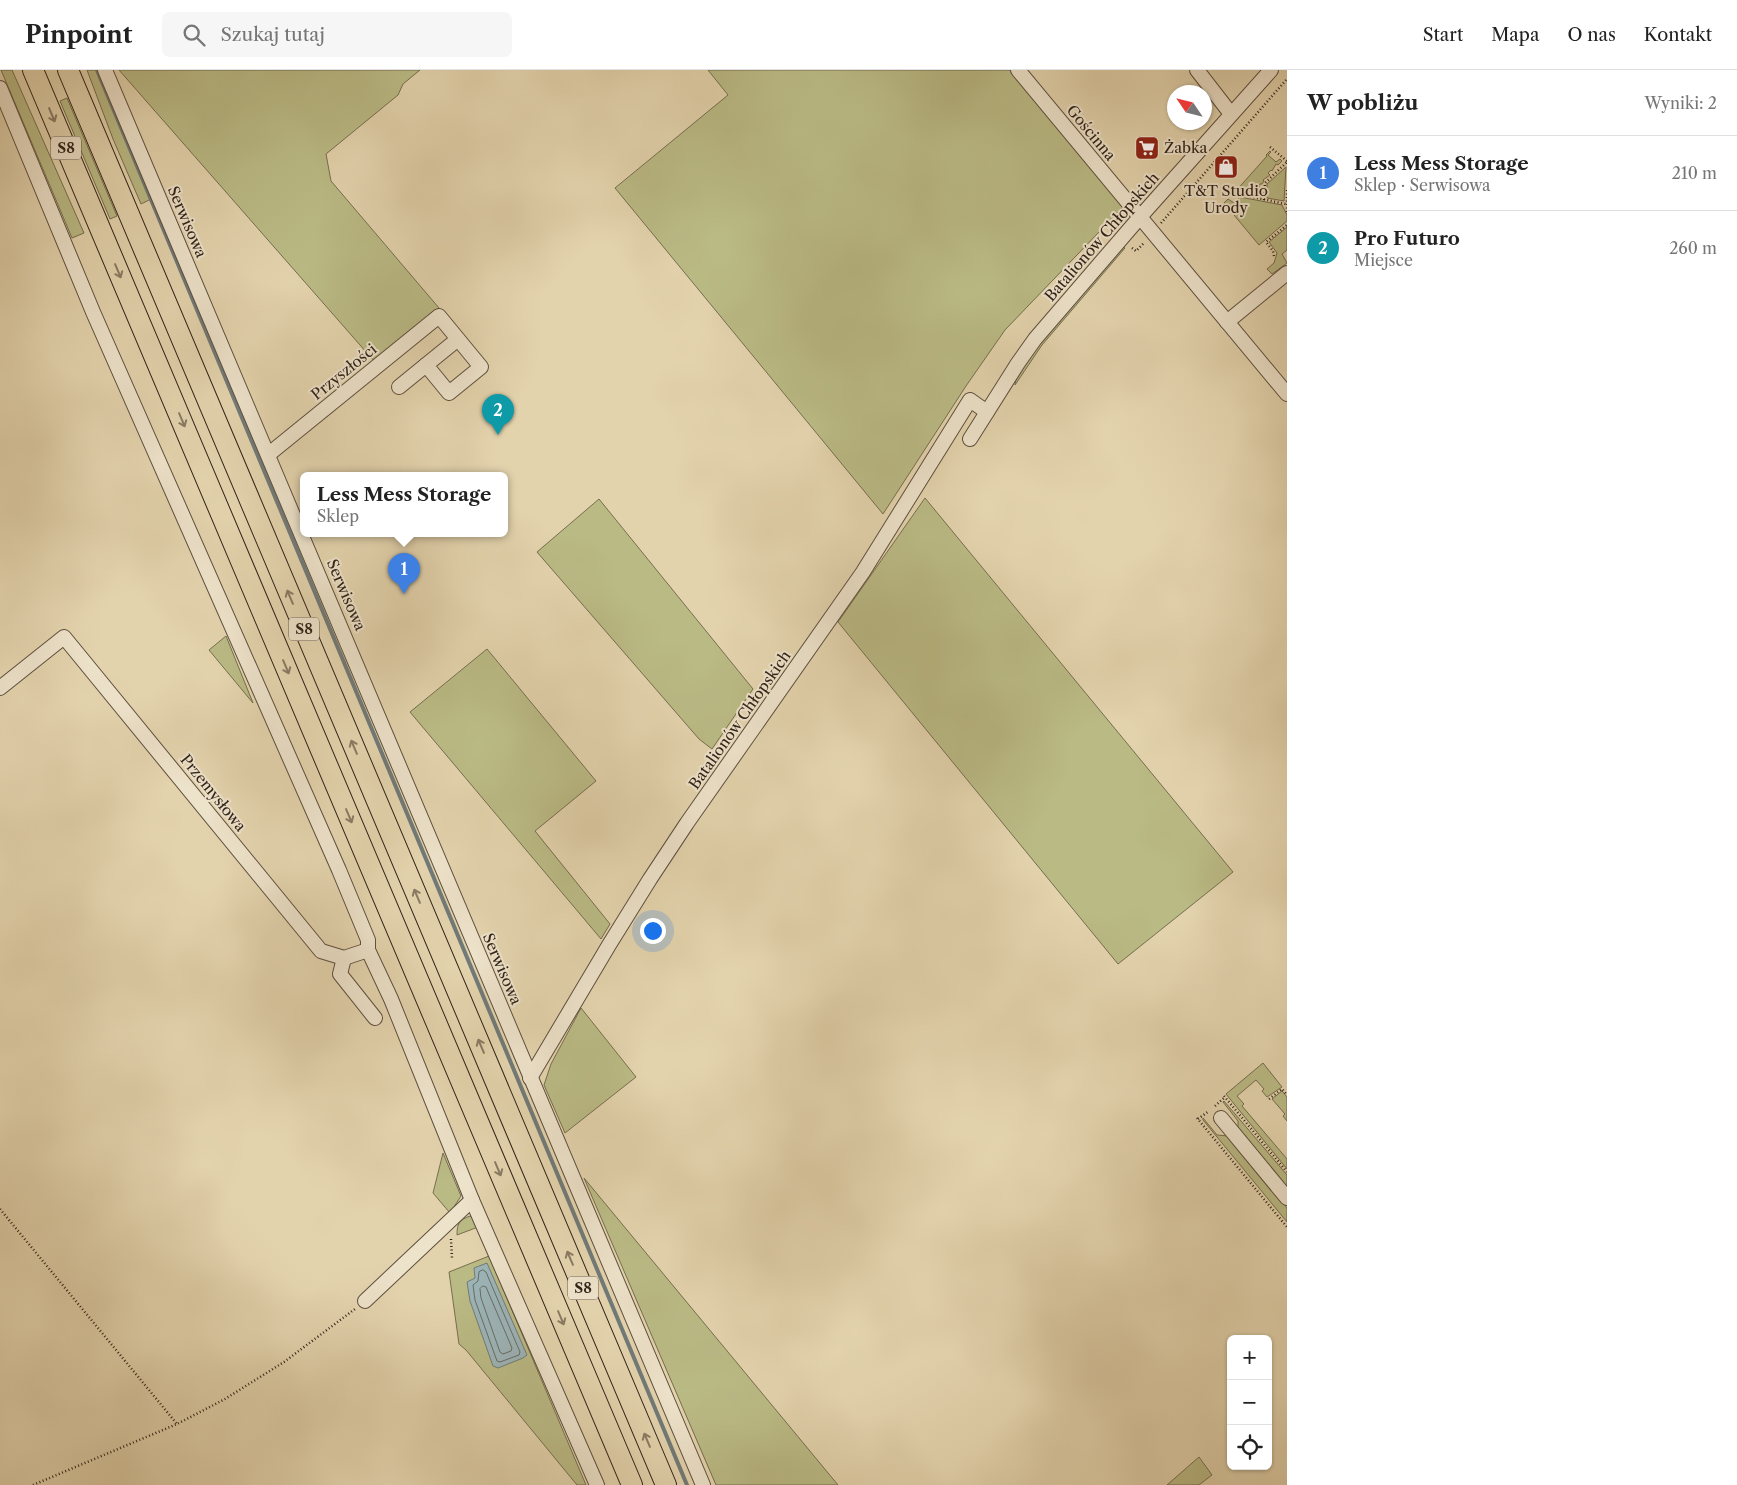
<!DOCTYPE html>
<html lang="pl">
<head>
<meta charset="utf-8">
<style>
	body { margin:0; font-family:"Libre Caslon Text",serif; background:#f6f6f6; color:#222 }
	.controls { position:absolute; right:15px; bottom:15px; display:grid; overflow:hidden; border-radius:8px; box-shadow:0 1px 4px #0004 }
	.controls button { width:45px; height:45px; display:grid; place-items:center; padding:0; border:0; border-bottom:1px solid #e0e0e0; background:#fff; color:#222; font:25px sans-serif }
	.compass { position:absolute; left:1167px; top:15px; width:45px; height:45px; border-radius:50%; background:#fff; box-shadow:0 1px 4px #0004; rotate:305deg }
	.you { position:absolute; left:652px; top:860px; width:18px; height:18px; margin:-12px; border:4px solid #fff; border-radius:50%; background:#1a73e8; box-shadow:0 0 0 8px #1a73e833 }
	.badge { display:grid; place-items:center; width:32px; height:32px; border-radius:50%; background:#d93025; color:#fff; font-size:16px; font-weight:700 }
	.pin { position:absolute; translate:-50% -41px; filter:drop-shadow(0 1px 2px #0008) }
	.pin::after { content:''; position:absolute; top:26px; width:18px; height:15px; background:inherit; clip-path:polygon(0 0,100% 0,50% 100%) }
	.popup { position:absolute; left:300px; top:402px; width:208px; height:65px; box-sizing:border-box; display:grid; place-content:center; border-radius:8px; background:#fff; filter:drop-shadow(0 1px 4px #0005); font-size:16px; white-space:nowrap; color:#767676 }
	.popup b { font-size:19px; color:#222 }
	.popup::after { content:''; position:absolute; left:50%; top:100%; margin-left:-10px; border:10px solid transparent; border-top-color:#fff }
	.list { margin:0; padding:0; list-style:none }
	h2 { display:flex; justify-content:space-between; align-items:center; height:65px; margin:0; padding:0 20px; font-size:21px }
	h2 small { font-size:16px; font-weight:400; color:#767676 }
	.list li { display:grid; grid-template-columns:32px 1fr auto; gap:15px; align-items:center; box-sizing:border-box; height:75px; padding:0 20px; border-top:1px solid #e0e0e0 }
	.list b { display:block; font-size:19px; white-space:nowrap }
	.list p { margin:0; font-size:16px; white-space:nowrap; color:#767676 }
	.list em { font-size:16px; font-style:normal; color:#767676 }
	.icon { flex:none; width:28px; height:28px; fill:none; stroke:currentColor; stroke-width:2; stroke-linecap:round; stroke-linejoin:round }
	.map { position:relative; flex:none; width:1287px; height:1415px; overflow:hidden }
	header { display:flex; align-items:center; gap:30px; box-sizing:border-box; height:70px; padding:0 25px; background:#fff; border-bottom:1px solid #e0e0e0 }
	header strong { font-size:24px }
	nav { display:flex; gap:28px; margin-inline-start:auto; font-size:18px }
	.search { width:350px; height:45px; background:#f6f6f6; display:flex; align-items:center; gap:12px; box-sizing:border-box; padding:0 18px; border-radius:8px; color:#767676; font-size:19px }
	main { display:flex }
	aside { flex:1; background:#fff }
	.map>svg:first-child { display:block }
	.green { fill:#baba85; stroke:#766e4f }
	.water { fill:#9cb4b7; stroke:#717a78 }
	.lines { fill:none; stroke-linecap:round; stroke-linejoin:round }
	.shore { stroke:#666c68; stroke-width:1 }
	.stream { stroke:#717a78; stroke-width:4 }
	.minor-casing { stroke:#5e4f3e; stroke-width:16 }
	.highway-casing { stroke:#312319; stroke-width:22 }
	.path { stroke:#312319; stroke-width:2.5; stroke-dasharray:1 2.5; stroke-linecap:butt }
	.minor { stroke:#ede2ca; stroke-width:14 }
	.highway { stroke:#e3d3ad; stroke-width:20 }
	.oneway { stroke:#8a7b63 }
	.labels { text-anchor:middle; stroke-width:4; stroke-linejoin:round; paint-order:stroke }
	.shield { fill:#ede2ca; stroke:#695c4e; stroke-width:1 }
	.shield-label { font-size:14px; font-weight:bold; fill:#312319 }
	.street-label { font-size:15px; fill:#312319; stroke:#ede2ca }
	.poi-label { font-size:15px; fill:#312319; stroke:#ede2ca; text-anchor:start }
</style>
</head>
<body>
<header>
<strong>Pinpoint</strong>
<div class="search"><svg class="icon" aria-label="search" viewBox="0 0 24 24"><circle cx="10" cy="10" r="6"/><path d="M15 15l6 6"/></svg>Szukaj tutaj</div>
<nav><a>Start</a><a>Mapa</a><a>O nas</a><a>Kontakt</a></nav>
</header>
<main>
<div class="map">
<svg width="1287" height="1415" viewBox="0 0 1287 1415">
	<rect width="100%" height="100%" fill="#e3d3ad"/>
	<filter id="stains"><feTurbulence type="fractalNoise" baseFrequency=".004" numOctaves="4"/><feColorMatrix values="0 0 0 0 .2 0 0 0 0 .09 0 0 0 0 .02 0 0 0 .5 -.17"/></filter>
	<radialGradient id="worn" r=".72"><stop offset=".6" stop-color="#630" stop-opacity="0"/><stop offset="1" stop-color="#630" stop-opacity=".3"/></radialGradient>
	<g class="green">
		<polygon points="1,0 12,0 84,163 72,168"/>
		<polygon points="87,0 101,0 155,127 141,134 113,69"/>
		<polygon points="119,0 420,0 403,14 398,25 326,84 331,111 439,238 374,291"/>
		<polygon points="708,0 1010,0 1123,137 1005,260 966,316 883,444 615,118 728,25"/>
		<polygon points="67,28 117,146 110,149 60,31"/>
		<polygon points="1270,81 1271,82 1268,85 1276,92 1280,89 1282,91 1278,95 1276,94 1272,101 1271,100 1268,103 1270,105 1263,110 1264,111 1262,114 1260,114 1259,118 1262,119 1261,127 1235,122 1267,86 1266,85"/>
		<polygon points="1286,97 1284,131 1267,128 1267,114"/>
		<polygon points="1240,127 1282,135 1287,145 1287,151 1259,175 1224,133 1228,129 1234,133"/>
		<polygon points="1287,157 1287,180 1282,184 1287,193 1272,204 1267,199 1274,193 1277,183 1269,172"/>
		<polygon points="1123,177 1125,178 1042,275 1015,315 1016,308 1041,271"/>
		<polygon points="925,428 1233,802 1118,894 838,552"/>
		<polygon points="599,429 753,619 712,679 699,669 537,482"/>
		<polygon points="226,566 253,633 209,580"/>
		<polygon points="487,579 596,711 535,761 610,854 601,869 410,642"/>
		<polygon points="581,938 636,1007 565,1063 544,1015 551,994"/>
		<polygon points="1263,993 1282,1017 1267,1027 1262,1021 1264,1019 1256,1010 1237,1026 1244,1034 1242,1036 1287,1089 1287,1099 1226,1024"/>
		<polygon points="1282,1021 1287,1027 1287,1051 1283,1046 1285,1044 1272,1029"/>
		<polygon points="1224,1031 1287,1105 1287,1117 1238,1057 1238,1051 1223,1032"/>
		<polygon points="1203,1048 1217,1065 1228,1066 1287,1138 1287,1152 1203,1050"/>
		<polygon points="443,1083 461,1126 450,1143 433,1123"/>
		<polygon points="584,1108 838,1415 716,1415"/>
		<path d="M470,1146L476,1151L478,1157L457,1165C457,1154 459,1150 470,1146Z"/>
		<polygon points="489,1186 586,1415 577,1415 466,1280 459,1274 449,1202"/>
		<polygon points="1199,1387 1212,1405 1199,1415 1167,1415"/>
	</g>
	<polygon class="water" points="487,1193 527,1285 523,1288 498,1298 493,1296 470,1231 467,1212 475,1208 474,1198"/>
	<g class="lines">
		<g class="shore">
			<polygon points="483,1200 486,1202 520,1282 519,1285 500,1292 497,1291 475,1230 473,1215 478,1211 479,1202"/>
			<polygon points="483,1216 486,1217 512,1278 511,1281 503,1284 500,1282 481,1228 480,1219"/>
		</g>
		<polyline class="stream" points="97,0 687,1415"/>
		<defs>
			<g id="minor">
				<polyline points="105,0 703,1415"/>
				<polyline points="1018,0 1287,324"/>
				<polyline points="1197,0 1231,44"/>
				<polyline points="0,18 93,242 339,800 368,870 368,880 391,929 472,1130 597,1415"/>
				<polyline points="1227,252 1287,203"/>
				<polyline points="399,317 426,295"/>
				<polyline points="970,369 1018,293 1035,269 1140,147 1271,0"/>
				<polyline points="269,384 439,246 481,297 449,323 426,295 458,269"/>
				<polyline points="0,618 64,567 321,881 344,888 368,880"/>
				<polyline points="344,888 340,904 375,948"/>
				<polyline points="530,1008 609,875 650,809 687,753 863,502 970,330 987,342"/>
				<polyline points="1221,1048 1287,1128"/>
				<polyline points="365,1231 472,1130"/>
			</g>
			<g id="highway">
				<polyline points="33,0 632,1415"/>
				<polyline points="68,0 666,1415"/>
			</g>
		</defs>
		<use href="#minor" class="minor-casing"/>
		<use href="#highway" class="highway-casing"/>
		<g class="path">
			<polyline points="1270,77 1287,91"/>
			<polyline points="1287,120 1287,142"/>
			<polyline points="1233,123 1286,134"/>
			<polyline points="1264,130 1265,113 1287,92"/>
			<polyline points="1161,153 1287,9"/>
			<polyline points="1132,178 1136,181 1144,173"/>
			<polyline points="1274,186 1273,181 1266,172 1287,155"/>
			<polyline points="1224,1026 1287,1102"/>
			<polyline points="1269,1029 1282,1019 1287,1025"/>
			<polyline points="1215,1036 1225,1027"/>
			<polyline points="1197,1048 1287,1157"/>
			<polyline points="1198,1049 1209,1041"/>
			<polyline points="0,1139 177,1354"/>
			<polyline points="451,1169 452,1189"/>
			<polyline points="33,1415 177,1354 225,1329 284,1292 355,1239"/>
		</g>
		<use href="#minor" class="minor"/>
		<use href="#highway" class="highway"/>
	</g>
	<defs><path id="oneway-shaft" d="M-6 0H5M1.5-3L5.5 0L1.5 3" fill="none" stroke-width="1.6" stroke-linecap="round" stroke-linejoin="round" transform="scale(1.25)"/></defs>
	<g class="oneway">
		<use href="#oneway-shaft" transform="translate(52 45) rotate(67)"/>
		<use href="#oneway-shaft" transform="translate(118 201) rotate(67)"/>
		<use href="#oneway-shaft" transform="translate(182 350) rotate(67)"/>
		<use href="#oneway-shaft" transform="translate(290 527) rotate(-113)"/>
		<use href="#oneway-shaft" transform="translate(286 597) rotate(67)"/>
		<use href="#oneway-shaft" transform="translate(354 677) rotate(-113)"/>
		<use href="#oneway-shaft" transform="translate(349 746) rotate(67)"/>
		<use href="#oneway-shaft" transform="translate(417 826) rotate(-113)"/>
		<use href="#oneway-shaft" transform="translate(481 976) rotate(-113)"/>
		<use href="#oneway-shaft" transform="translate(498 1099) rotate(67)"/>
		<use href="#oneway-shaft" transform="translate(570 1188) rotate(-113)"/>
		<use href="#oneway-shaft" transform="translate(561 1248) rotate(67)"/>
		<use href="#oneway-shaft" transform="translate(647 1370) rotate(-113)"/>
	</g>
	<defs>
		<symbol id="supermarket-square" viewBox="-11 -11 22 22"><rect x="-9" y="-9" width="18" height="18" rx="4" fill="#8f2418" stroke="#ede2ca"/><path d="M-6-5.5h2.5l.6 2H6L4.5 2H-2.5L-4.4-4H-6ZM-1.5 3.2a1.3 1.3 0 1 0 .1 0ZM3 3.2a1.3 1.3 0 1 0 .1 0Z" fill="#fff"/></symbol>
		<symbol id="shop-square" viewBox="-11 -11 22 22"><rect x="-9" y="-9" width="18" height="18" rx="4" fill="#8f2418" stroke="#ede2ca"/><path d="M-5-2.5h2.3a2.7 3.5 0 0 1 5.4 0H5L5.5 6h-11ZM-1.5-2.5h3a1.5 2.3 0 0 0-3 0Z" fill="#fff"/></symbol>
	</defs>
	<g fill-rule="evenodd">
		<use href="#supermarket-square" x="1133" y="64" width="28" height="28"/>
		<use href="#shop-square" x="1212" y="83" width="28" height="28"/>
	</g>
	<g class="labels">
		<g class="shield">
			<rect x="51" y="66.5" width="30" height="23" rx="4"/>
			<rect x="289" y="547.5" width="30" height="23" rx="4"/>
			<rect x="568" y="1206.5" width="30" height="23" rx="4"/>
		</g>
		<g class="shield-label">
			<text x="66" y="83">S8</text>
			<text x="304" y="564">S8</text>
			<text x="583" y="1223">S8</text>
		</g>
		<g class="street-label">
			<text transform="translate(1091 63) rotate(50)" y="5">Gościnna</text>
			<text transform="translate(187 152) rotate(67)" y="5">Serwisowa</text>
			<text transform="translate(1102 167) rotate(-49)" y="5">Batalionów Chłopskich</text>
			<text transform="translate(344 302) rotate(-39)" y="5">Przyszłości</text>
			<text transform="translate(346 525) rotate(67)" y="5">Serwisowa</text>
			<text transform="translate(740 650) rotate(-55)" y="5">Batalionów Chłopskich</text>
			<text transform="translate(213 723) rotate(51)" y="5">Przemysłowa</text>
			<text transform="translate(502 899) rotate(67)" y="5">Serwisowa</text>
		</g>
		<g class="poi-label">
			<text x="1164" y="83">Żabka</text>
			<text x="1226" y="126" text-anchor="middle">T&amp;T Studio<tspan x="1226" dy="17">Urody</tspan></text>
		</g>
	</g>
	<rect width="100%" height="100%" filter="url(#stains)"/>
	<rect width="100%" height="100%" fill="url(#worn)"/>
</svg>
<div class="controls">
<button>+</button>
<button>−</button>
<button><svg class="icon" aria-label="locate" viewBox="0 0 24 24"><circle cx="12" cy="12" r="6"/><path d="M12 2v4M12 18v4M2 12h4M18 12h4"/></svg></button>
</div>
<svg class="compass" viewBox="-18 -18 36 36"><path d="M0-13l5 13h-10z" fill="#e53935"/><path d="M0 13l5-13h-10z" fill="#767676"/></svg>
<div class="you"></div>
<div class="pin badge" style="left:404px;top:524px;background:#3f7fe0">1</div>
<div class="popup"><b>Less Mess Storage</b>Sklep</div>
<div class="pin badge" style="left:498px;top:365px;background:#0f9aa8">2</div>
</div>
<aside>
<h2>W pobliżu<small>Wyniki: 2</small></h2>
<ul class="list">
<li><span class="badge" style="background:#3f7fe0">1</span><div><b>Less Mess Storage</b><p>Sklep · Serwisowa</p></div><em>210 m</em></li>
<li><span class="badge" style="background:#0f9aa8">2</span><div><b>Pro Futuro</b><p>Miejsce</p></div><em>260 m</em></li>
</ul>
</aside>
</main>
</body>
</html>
